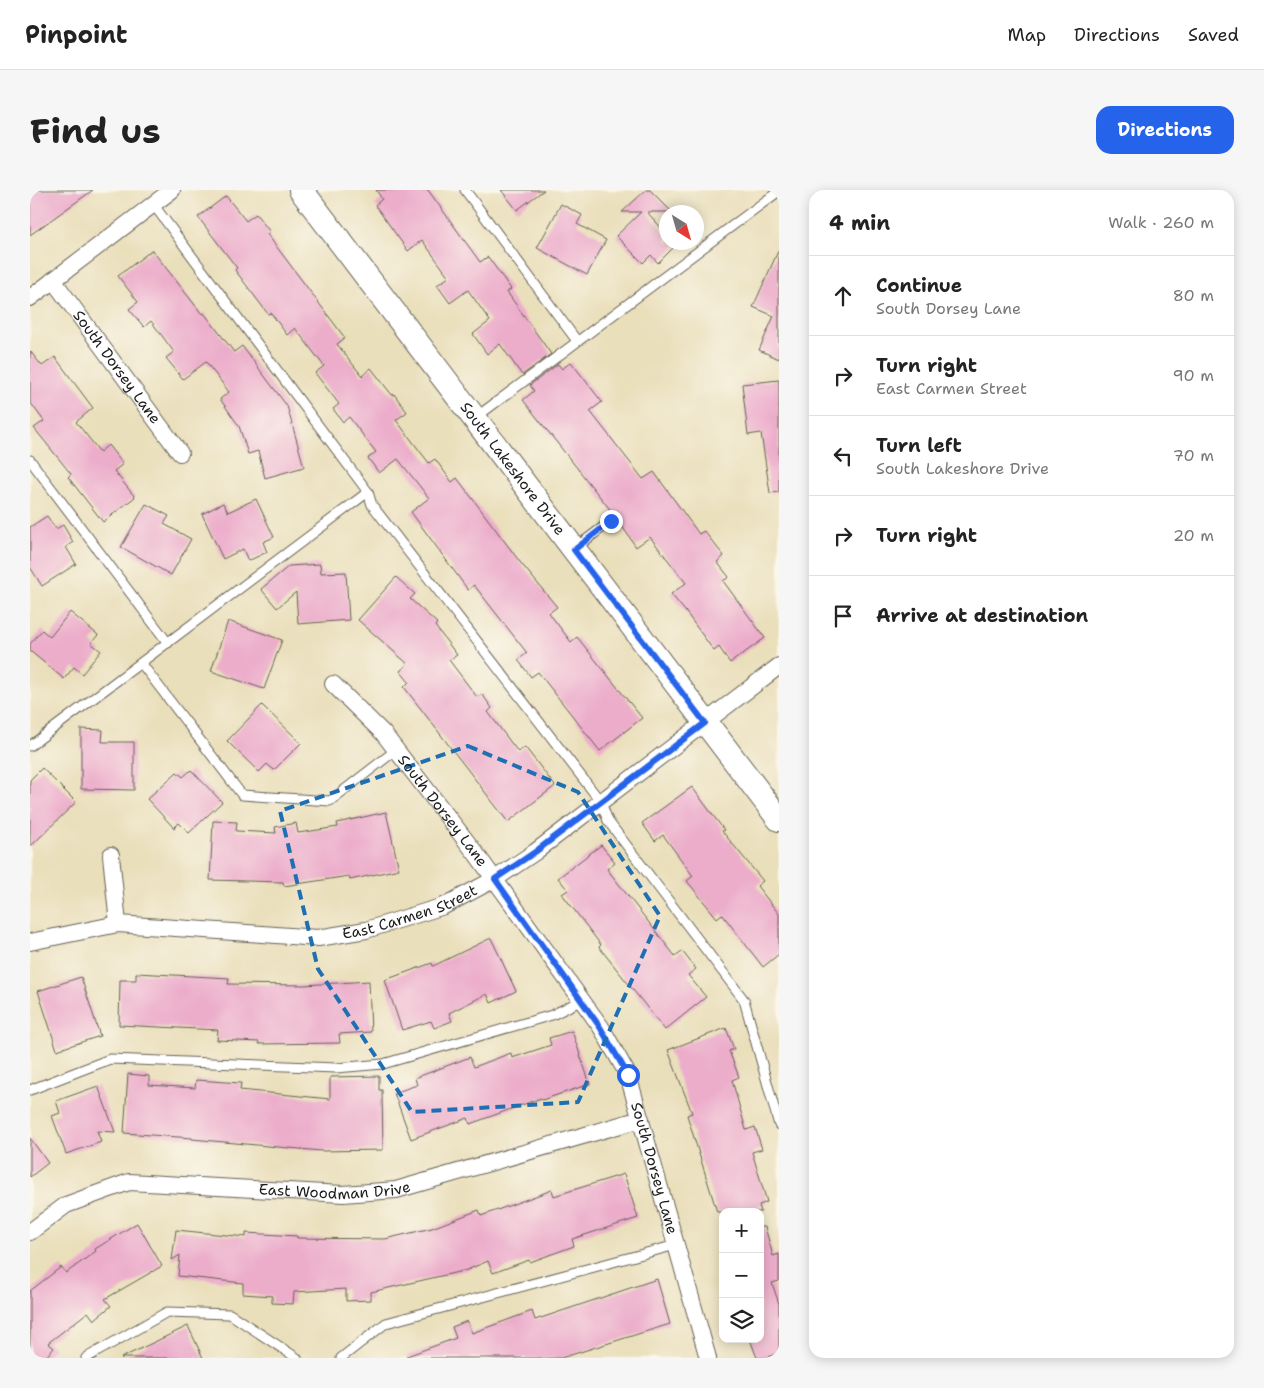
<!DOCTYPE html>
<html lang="en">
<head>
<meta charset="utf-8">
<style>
	body { margin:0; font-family:"Shantell Sans",sans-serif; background:#f6f6f6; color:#222 }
	.controls { position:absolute; right:15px; bottom:15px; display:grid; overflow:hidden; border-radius:10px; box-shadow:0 2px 12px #0003 }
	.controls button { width:45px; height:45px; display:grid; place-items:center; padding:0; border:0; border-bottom:1px solid #e0e0e0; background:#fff; color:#222; font:25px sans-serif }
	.compass { position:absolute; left:629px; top:15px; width:45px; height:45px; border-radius:50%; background:#fff; box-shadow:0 2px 12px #0003; rotate:143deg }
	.stop { position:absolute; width:15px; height:15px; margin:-11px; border:4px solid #2563eb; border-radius:50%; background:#fff }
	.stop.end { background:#2563eb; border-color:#fff; box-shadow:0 1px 5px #0008 }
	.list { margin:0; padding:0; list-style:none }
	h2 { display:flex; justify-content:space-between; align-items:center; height:65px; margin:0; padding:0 20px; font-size:21px }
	h2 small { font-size:16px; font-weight:400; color:#767676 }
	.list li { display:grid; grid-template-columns:32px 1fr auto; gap:15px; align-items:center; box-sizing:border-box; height:80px; padding:0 20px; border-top:1px solid #e0e0e0 }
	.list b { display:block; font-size:19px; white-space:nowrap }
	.list p { margin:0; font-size:16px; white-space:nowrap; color:#767676 }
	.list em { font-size:16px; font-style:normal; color:#767676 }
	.icon { flex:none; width:28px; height:28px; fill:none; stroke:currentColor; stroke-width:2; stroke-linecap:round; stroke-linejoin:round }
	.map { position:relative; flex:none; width:749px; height:1168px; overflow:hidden; border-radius:15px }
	header { display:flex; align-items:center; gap:30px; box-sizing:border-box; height:70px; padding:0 25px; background:#fff; border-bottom:1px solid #e0e0e0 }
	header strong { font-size:24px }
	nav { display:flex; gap:28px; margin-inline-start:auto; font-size:18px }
	.intro { display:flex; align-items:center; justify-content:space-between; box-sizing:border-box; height:120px; padding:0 30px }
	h1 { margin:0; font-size:35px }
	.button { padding:12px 22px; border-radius:15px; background:#2563eb; color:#fff; font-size:18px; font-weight:700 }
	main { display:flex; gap:30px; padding:0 30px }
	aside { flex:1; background:#fff; border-radius:15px; box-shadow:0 2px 12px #0003 }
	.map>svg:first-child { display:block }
	.building { fill:#ecadcb }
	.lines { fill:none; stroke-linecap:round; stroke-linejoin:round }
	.lane-casing { stroke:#646054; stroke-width:11 }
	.street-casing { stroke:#646054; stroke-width:18 }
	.secondary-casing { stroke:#646054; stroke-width:26 }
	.lane { stroke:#fff; stroke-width:9 }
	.street { stroke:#fff; stroke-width:16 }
	.secondary { stroke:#fff; stroke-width:24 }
	.route { stroke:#2563eb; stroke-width:6 }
	.marked { fill:none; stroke:#1f6fb2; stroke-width:4; stroke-dasharray:10 6; stroke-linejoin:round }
	.labels { text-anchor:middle; stroke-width:4.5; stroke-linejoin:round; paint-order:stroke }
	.street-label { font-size:15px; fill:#1c1c1c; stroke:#fbf7ec }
</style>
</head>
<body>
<header>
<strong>Pinpoint</strong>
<nav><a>Map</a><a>Directions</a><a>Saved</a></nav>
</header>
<div class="intro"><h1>Find us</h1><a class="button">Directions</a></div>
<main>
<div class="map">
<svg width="749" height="1168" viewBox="0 0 749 1168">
	<rect width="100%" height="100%" fill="#fbf7ec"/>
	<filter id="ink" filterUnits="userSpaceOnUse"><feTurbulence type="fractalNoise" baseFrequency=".02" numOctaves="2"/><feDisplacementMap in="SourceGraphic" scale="10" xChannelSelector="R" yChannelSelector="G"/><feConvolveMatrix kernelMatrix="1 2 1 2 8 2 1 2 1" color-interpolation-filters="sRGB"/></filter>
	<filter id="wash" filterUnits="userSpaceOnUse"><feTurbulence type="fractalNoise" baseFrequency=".0096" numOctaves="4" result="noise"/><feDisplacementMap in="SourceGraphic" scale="20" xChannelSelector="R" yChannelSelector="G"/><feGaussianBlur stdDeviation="1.12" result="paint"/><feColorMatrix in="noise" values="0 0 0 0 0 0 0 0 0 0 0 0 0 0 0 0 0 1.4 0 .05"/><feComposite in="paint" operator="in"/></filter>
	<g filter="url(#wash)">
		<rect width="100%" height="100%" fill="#eadfbb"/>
		<g id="blocks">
			<g class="building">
				<polygon points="0,0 63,0 0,45"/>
				<polygon points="346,0 398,0 450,72 458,67 481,99 477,102 521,164 492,185 470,154 457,164 443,144 460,131 438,100 420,113 407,95 419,87 392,50 378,61 345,15 352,9"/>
				<polygon points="471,0 514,0 487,20"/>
				<polygon points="616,0 620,0 642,22 617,22 636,43 636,52 645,52 647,54 628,73 621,65 613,73 586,46 611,22 592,22"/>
				<polygon points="196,6 216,31 226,24 240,42 237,44 315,148 307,154 332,186 341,178 362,205 364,204 377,222 366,230 399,273 405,269 422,292 427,288 490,372 527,417 519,423 541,452 547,447 612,528 570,561 508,482 501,487 488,470 497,463 444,395 438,400 381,322 399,308 368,269 349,283 338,268 346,262 319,227 313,232 303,219 309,214 285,183 294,176 265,138 257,145 241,123 238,124 205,80 207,78 168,27"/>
				<polygon points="531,14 552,25 547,34 576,50 557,85 507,58"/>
				<polygon points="749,59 749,169 729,160 744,126 723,117"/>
				<polygon points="122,60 172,124 174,123 204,162 212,156 257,216 274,277 235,288 228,261 218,264 209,236 190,209 199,202 176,172 153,189 136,168 144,162 121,131 114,137 99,119 108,112 88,86"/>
				<polygon points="0,161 12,176 25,167 63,218 46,232 70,262 78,255 93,274 84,281 105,307 73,332 38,287 41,284 4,238 14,231 0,212"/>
				<polygon points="541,172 572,212 560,221 613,289 624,282 669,344 674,341 694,366 687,372 699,387 693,391 735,448 700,473 689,457 684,461 655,421 641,404 656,393 620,347 606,357 586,327 493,210 504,201 500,195 528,174 532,179"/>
				<polygon points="749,190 749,302 740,303 731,243 718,245 712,194"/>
				<polygon points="226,309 244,347 233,352 237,362 218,371 213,359 193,369 172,324 193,313 198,322"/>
				<polygon points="116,314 139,326 134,334 161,349 141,385 91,357"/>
				<polygon points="17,326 26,339 33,335 43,352 36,357 46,374 12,396 0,377 0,337"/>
				<polygon points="290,374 291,383 316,382 319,430 268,434 266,402 247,418 231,399 259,376"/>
				<polygon points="366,387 385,404 380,409 407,433 405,436 427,465 419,470 447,507 452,504 462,518 458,522 488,562 495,557 525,596 478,632 374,497 379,492 370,481 378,474 328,430"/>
				<polygon points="40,422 68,445 61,453 71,461 52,484 44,477 34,489 0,461 0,454 12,440 20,447"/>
				<polygon points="198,431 252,450 234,499 181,481"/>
				<polygon points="232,515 271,553 244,580 237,574 229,582 197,551"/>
				<polygon points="51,539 73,540 72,552 104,552 104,600 51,599"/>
				<polygon points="12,578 46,612 0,657 0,590"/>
				<polygon points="161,580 192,612 159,643 149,633 144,638 117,609 147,582 153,587"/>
				<polygon points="662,597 694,640 692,641 733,691 727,696 749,724 749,764 733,777 692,724 687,728 657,691 663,686 633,645 625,651 612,633"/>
				<polygon points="356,622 369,679 320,690 319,686 254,696 253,692 180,690 183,631 207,632 206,641 246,643 245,637 266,633 268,643 308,637 307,633"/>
				<polygon points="571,655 585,672 577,679 645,766 652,761 666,779 658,785 676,807 635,840 569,757 571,755 532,704 538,700 528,688"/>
				<polygon points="461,748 486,801 461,813 457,804 419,823 422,831 404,838 401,831 372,840 355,790 402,773 403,776"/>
				<polygon points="106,783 199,788 198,794 274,795 339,791 341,842 309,844 310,853 229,854 229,852 187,850 188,840 89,835 90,790 106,790"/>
				<polygon points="51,787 70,846 27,860 8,801"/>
				<polygon points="696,838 704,859 699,861 709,887 702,890 716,940 725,937 732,959 722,962 737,1012 729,1015 731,1022 687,1022 657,925 662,923 638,860"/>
				<polygon points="542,841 560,894 512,910 511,908 440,934 438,928 381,949 364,903 387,895 385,888 440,867 444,877 481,863 482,868 521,855 519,848"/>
				<polygon points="98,884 119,886 119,895 165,898 166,890 211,893 210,900 300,909 300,887 349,886 349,900 352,900 353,960 291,961 162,949 162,948 94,943"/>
				<polygon points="68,896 85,942 67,941 71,952 36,964 22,926 30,923 26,911"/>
				<polygon points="0,948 18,973 0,987"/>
				<polygon points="594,984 608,1028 542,1049 544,1056 500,1072 499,1070 463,1083 458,1071 437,1080 341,1102 341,1110 316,1111 316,1099 264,1102 263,1114 242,1113 242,1106 213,1104 213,1093 148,1086 150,1065 142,1070 146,1040 216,1047 216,1043 267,1046 267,1048 355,1049 402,1038 449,1020 451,1026 522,1000 524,1006"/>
				<polygon points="107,1033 132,1076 75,1109 81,1116 64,1130 58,1122 18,1153 24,1158 15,1168 0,1168 0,1101 31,1077 36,1083 66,1061 65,1059"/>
				<polygon points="730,1037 735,1037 743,1066 749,1064 749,1091 742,1093 749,1114 749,1163 735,1168 727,1168 720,1149 730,1149"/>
				<polygon points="627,1089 640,1134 531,1168 377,1168 377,1166 426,1148 422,1137 437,1131 442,1143 502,1121 505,1130"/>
				<polygon points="158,1136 173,1168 91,1168"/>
			</g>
		</g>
	</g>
	<g filter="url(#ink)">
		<use href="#blocks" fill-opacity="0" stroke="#646054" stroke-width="1"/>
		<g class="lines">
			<defs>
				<g id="lane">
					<polyline points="435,0 547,151"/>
					<polyline points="123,14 338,302 342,315 571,612 578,631 714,810 749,935"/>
					<polyline points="445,228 749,1"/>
					<polyline points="0,270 138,453"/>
					<polyline points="544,359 581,331"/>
					<polyline points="111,473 212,605 300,611 366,560"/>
					<polyline points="0,556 338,302"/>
					<polyline points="0,900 80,869 306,878 353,874 522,825 552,810"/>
					<polyline points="56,1168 137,1122 200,1124 267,1168"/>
					<polyline points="311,1168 356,1133 646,1055"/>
				</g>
				<g id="street">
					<path id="s1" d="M23,90L150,263"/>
					<polyline points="0,108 142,0"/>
					<path id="s2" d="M303,494L353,543L447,665L571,837L598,885L678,1168"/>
					<polyline points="81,665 88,734"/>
					<path id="s3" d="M0,752L88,734L288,748L336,740L414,716L465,689L505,662L749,476"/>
					<path id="s4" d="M0,1042L36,1015L99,992L313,1004L366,1000L611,929"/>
				</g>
				<g id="secondary">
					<path id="s5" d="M271,0L749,629"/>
				</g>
			</defs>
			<use href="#lane" class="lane-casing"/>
			<use href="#street" class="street-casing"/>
			<use href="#secondary" class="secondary-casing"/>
			<use href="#lane" class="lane"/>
			<use href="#street" class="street"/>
			<use href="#secondary" class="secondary"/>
		</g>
	</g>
	<g class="lines" filter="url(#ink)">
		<polyline class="route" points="581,331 544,360 675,533 505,662 465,689 570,837 598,885"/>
	</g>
	<path class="marked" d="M438,556L548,602L630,726L548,912L382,922L288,779L250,621Z"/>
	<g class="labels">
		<g class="street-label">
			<text dy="5" stroke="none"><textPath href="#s1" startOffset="108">South Dorsey Lane</textPath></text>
			<text dy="5" stroke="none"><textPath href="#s5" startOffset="350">South Lakeshore Drive</textPath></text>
			<text dy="5" stroke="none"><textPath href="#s2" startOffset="168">South Dorsey Lane</textPath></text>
			<text dy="5" stroke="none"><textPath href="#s3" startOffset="386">East Carmen Street</textPath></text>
			<text dy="5" stroke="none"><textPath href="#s2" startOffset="588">South Dorsey Lane</textPath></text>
			<text dy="5" stroke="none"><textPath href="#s4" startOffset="318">East Woodman Drive</textPath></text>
		</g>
	</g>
</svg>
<div class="controls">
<button>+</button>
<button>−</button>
<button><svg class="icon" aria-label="layers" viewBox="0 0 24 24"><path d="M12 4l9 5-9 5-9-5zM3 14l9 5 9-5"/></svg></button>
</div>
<svg class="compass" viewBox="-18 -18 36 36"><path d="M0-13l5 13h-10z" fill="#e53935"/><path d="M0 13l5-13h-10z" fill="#767676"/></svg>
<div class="stop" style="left:598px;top:885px"></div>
<div class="stop end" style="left:581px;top:331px"></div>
</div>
<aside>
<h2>4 min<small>Walk · 260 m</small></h2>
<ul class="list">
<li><svg class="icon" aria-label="ahead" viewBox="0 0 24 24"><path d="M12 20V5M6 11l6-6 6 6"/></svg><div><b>Continue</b><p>South Dorsey Lane</p></div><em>80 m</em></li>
<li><svg class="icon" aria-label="right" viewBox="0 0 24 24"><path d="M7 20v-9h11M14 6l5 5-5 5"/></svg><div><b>Turn right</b><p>East Carmen Street</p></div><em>90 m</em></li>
<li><svg class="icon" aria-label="left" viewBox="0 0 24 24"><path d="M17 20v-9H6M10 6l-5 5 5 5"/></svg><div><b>Turn left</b><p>South Lakeshore Drive</p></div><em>70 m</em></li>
<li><svg class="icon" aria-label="right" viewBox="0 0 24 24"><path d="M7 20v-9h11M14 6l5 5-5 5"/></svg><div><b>Turn right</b></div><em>20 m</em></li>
<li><svg class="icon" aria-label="arrive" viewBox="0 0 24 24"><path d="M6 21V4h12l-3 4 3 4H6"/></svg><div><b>Arrive at destination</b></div></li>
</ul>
</aside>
</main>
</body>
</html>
